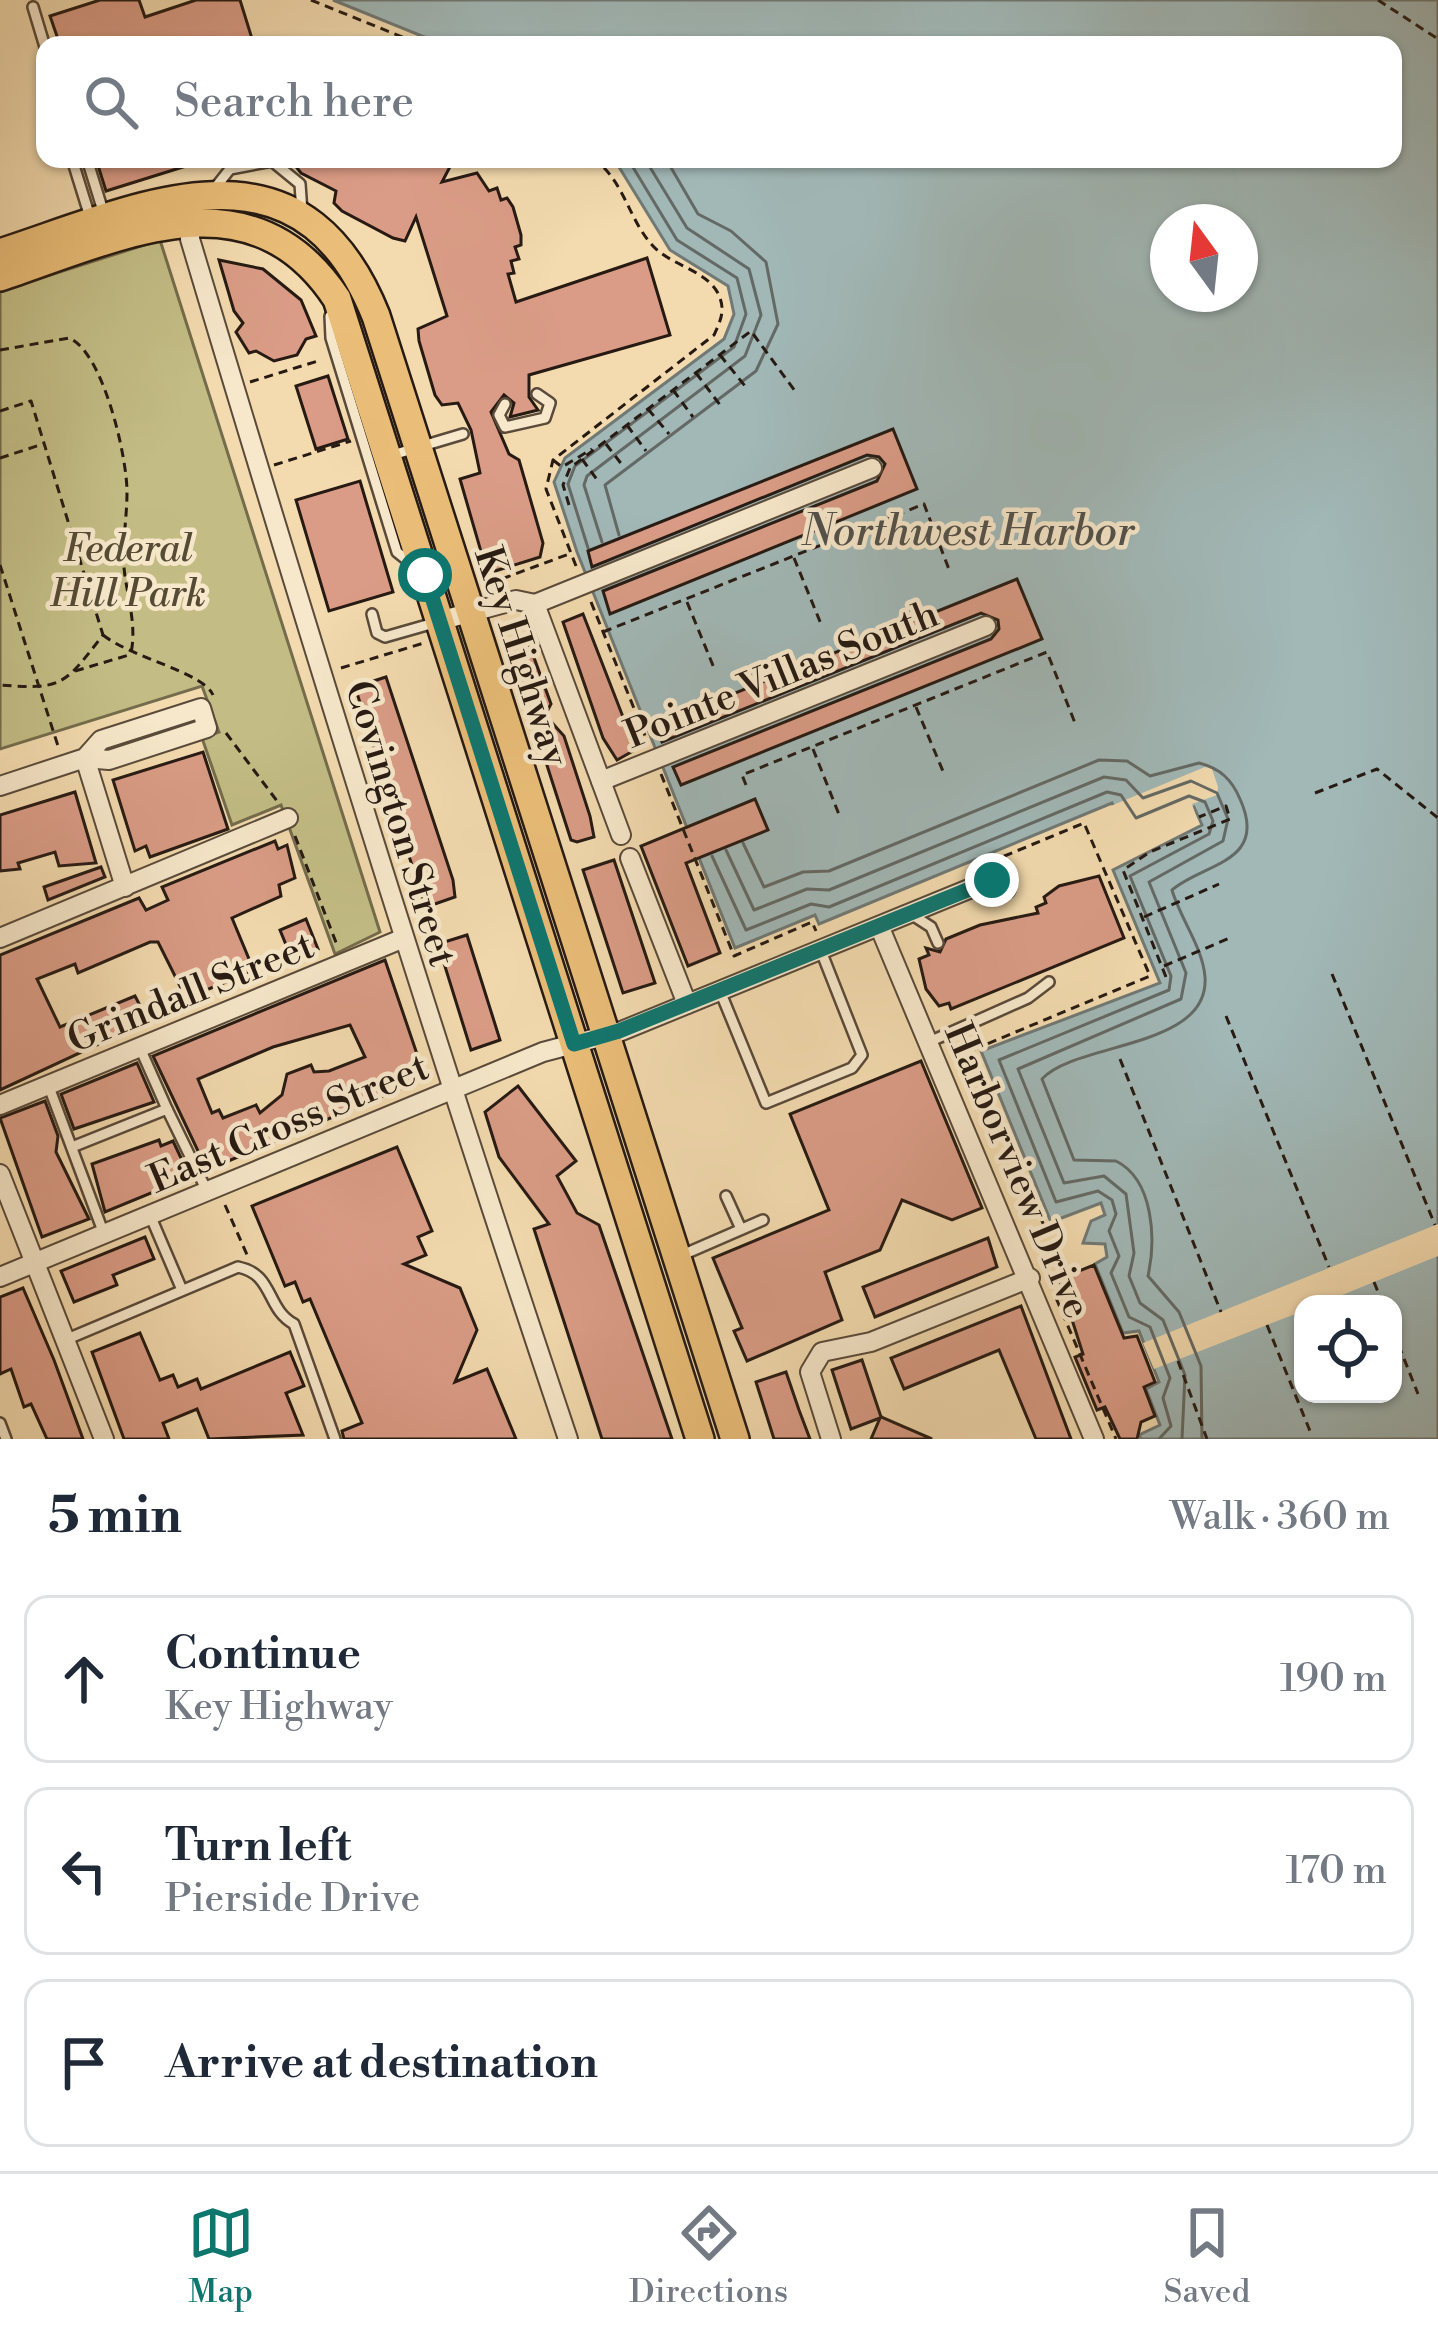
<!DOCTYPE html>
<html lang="en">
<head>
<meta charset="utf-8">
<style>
	body { margin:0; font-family:"Libre Bodoni",serif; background:#f2f2f3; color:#1f2937 }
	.controls { position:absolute; right:36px; bottom:36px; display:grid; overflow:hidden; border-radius:24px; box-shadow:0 3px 9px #0004 }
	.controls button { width:108px; height:108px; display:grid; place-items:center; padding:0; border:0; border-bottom:3px solid #e0e1e3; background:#fff; color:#1f2937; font:60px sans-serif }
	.compass { position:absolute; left:1150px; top:204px; width:108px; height:108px; border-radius:50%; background:#fff; box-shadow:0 3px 9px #0004; rotate:345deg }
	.stop { position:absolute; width:36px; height:36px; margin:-27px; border:9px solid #0f766e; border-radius:50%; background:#fff }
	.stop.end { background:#0f766e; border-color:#fff; box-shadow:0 3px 12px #0008 }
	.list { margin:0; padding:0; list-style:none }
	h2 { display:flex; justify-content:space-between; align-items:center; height:156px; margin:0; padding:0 48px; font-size:51px }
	h2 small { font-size:39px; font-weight:400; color:#747a83 }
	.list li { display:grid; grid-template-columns:78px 1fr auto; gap:36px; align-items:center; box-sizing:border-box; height:168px; margin:0 24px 24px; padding:0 24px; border:3px solid #e0e1e3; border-radius:24px }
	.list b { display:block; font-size:45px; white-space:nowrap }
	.list p { margin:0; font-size:39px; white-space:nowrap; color:#747a83 }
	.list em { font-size:39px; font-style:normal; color:#747a83 }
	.icon { flex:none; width:66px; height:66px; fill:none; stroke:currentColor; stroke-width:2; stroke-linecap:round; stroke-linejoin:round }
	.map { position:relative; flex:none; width:1438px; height:1439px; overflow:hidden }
	.search { position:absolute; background:#fff; box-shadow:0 3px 9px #0004; left:36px; right:36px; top:36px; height:132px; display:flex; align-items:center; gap:30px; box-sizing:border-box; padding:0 42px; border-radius:24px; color:#747a83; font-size:45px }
	.sheet { height:732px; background:#fff }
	nav { display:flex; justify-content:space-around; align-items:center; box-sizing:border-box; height:168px; border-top:3px solid #e0e1e3; background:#fff; font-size:33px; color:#747a83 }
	nav a { display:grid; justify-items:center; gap:6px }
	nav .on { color:#0f766e }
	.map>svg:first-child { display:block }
	.green { fill:#c3bd85; stroke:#746c4c; stroke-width:3 }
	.water { fill:#a1b8b7; stroke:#707975; stroke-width:3; fill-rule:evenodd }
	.pier { fill:#f3dbaf }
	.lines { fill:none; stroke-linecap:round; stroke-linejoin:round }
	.shore { stroke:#646965; stroke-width:3 }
	.building { fill:#da9c86; stroke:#261a13; stroke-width:3; fill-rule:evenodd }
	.service-casing { stroke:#594a3a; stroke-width:14 }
	.minor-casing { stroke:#594a3a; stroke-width:22 }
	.primary-casing { stroke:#261a13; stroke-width:32 }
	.path { stroke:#261a13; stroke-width:3; stroke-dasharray:9 6; stroke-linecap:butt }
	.service { stroke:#f7e8cb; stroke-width:9 }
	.minor { stroke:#f7e8cb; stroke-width:18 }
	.primary { stroke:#eabe78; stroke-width:27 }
	.route { stroke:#0f766e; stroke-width:15 }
	.labels { text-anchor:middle; stroke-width:9; stroke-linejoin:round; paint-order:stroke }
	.park-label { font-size:39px; font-style:italic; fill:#554b35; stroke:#f7e8cb }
	.street-label { font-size:39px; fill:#261a13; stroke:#f7e8cb }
	.water-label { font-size:42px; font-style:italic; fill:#51514c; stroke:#f7e8cb }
</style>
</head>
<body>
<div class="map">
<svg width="1438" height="1439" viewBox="0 0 1438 1439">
	<rect width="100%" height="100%" fill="#f3dbaf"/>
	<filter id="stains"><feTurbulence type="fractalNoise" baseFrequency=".00167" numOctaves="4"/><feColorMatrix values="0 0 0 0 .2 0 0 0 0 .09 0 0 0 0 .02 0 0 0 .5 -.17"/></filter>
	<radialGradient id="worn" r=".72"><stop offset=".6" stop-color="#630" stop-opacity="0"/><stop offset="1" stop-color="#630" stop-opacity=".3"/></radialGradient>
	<polygon class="green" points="160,240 380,932 335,954 281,805 232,825 202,738 219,732 202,686 0,749 0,291"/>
	<path class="water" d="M333,0H1438V1439H1141L1139,1435L1160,1425L1146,1389L1159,1382L1139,1331L1123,1333L1095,1264L1107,1257L1105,1244L1083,1243L1091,1221L1105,1215L1101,1203L1051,1222L981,1051L1160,983L1113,870L1202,825L1194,807L1128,836L1112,803L819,924L815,915L735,948L577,552L554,482L565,458L724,339L734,314L728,286L670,250L619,167L608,159H1393V45H444ZM1168,222H1240V294H1168ZM1303,1304H1393V1394H1303Z"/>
	<g class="pier">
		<polygon points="1205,767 1212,769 1218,787 1217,795 1192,804 1198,823 1109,869 1193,819 1191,815 1128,842 1110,810 1084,817"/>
		<polygon points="1438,1224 1438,1256 1320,1304 1303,1304 1303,1311 1154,1369 1143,1343"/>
	</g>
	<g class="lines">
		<g class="shore">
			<polyline points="619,535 605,485 756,371 778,324 766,262 731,231 698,214 666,159"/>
			<polyline points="602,542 584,485 587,476 745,356 761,315 749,269 687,228 645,159"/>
			<polyline points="588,548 568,484 575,466 734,347 746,314 737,278 677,240 628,159"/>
			<path d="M743,843L764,887L803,872L829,871L1099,760L1127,761L1150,776L1199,763C1220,768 1232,780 1240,799C1269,863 1203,863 1172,890C1180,918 1203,948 1205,977C1210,1049 1075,1042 1042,1079L1074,1160L1116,1161C1154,1180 1156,1240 1148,1276L1179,1312L1201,1366L1202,1439"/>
			<polyline points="726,850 754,910 807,889 829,890 1104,777 1126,780 1143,798 1191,781 1217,793 1228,819 1223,841 1149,882 1186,973 1181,999 1018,1069 1064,1183 1104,1176 1126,1194 1134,1253 1129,1276 1140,1303 1163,1320 1185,1375 1182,1439"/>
			<polyline points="712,856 746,930 811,904 829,907 1107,792 1121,795 1136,818 1189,796 1205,802 1213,821 1209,834 1130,876 1171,976 1169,990 999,1060 1056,1202 1098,1191 1112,1200 1116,1214 1109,1231 1119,1256 1111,1273 1129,1317 1150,1327 1170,1378 1163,1398 1171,1426 1159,1439"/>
		</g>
	</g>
	<g class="building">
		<polygon points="100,0 139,0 145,17 196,0 240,0 254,45 60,45 50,16"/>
		<polygon points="96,159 198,159 199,162 106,191"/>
		<polygon points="290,159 444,159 452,163 442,182 477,173 489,191 497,188 501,200 507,198 513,207 521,235 521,245 515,247 519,259 511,261 514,273 508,274 516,302 647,258 670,335 529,375 529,397 538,410 510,417 514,403 504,395 491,412 509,454 519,460 543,543 540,557 495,571 484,562 460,479 480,473 471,430 458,403 442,405 435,395 419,341 418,329 447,316 416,217 405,241 393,238 342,211 334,203 336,191 301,173"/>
		<polygon points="219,260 263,269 301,300 316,336 306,339 297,355 274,361 256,351 249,353 236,332 243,323 234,311"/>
		<polygon points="328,376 348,439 316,449 296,386"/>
		<polygon points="893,429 917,489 610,614 603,591 877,481 885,464 879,457 867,455 592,567 588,551"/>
		<polygon points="360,481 393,592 329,611 296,500"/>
		<polygon points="1017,579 1042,639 681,785 673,767 991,639 999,629 998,620 981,613 662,742 656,725"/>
		<polygon points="583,614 632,740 633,751 617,760 603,738 563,622"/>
		<polygon points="526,636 551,704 545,715 564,736 590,816 594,837 577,842 571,840 535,728 541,716 528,710 505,643"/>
		<polygon points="386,677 453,880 455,897 432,905 425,906 355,687"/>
		<polygon points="203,752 228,829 150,857 146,846 135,851 113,780"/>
		<polygon points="75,792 96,863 59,866 55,852 18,863 20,869 0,871 0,815"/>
		<polygon points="755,799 768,830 686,863 720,953 688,966 641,846"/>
		<polygon points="275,841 278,849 287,845 295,878 279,885 281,896 232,918 254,971 186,998 158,942 150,942 78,973 75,964 37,979 60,1027 135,996 148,1021 0,1090 0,955 139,898 146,910 168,900 162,887"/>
		<polygon points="614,860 655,983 623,993 583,870"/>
		<polygon points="101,867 105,877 48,900 44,887"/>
		<polygon points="1099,876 1124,938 951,1009 949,1003 939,1006 926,989 919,959 929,955 926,948 940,952 946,939 980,925 1038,913 1036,907 1046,903 1044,897 1059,886"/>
		<polygon points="306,919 318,949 291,957 280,930"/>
		<polygon points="467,935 500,1040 471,1050 438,944"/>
		<path d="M385,960L417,1054L419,1067L406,1073L409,1085L207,1170L153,1056ZM350,1025L365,1057L329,1071L314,1072L311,1065L287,1074L282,1095L260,1113L256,1105L223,1118L219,1110L212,1113L198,1079L273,1047Z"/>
		<polygon points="921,1061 982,1208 952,1220 902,1200 880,1250 825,1272 842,1320 747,1361 734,1331 742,1328 713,1258 829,1210 790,1114"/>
		<polygon points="137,1063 154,1102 74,1129 61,1094"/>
		<polygon points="518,1086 576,1161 557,1176 577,1213 599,1225 672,1439 602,1439 534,1229 549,1224 499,1157 485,1112"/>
		<polygon points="45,1101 58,1136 56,1152 89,1219 42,1237 0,1118"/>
		<polygon points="159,1140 161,1146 173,1141 190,1177 105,1212 92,1164"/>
		<polygon points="397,1147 432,1231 418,1237 426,1255 404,1264 460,1288 477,1330 455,1382 487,1369 516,1439 344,1439 342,1431 362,1423 310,1299 303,1302 295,1282 285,1286 252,1206"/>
		<polygon points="145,1237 154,1259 113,1275 117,1285 74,1302 61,1271"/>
		<polygon points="988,1238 997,1267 875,1317 863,1287"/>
		<polygon points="1094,1265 1124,1338 1137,1336 1155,1382 1144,1387 1155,1416 1141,1422 1137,1439 1120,1439 1105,1407 1097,1410 1075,1357 1083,1354 1059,1279"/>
		<polygon points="23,1288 54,1360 83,1439 47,1439 31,1404 24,1407 11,1369 0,1374 0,1297"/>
		<polygon points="1021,1306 1071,1439 1036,1439 999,1350 904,1389 891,1358"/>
		<polygon points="140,1333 160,1380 173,1375 178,1387 197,1379 201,1389 290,1352 304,1386 286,1393 303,1435 209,1439 197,1409 163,1423 169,1439 124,1439 92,1352"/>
		<polygon points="862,1360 881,1417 932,1439 871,1439 880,1418 851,1429 832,1370"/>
		<polygon points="786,1372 799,1410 810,1439 774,1439 756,1382"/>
	</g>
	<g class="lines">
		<defs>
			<g id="service">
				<polyline points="33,7 45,47"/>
				<polyline points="72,159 90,217"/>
				<polyline points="87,159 103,211"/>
				<polyline points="215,188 230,169 272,161 300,184 302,212"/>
				<polyline points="330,316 331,338 397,552 412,564"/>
				<polyline points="505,404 499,415 505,427 545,418 550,403 537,394"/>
				<polyline points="389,456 463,434"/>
				<polyline points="372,614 377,633 385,637 434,623"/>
				<polyline points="914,916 931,927 938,943"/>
				<polyline points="720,991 766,1103 852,1068 862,1055 821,951"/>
				<polyline points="929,1042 1028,998 1049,982"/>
				<polyline points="140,1048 167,1109"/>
				<polyline points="49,1087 104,1234"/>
				<polyline points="72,1147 167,1109 207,1191"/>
				<polyline points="726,1196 741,1229"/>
				<polyline points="150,1215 182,1290"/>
				<polyline points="680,1256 763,1220"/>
				<path d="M65,1340L238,1267C274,1274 266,1309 294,1324L335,1439"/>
				<polyline points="0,1423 6,1439"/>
			</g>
			<g id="minor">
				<path d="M190,222V239C310,641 434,1041 568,1439"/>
				<polyline points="535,604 872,468"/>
				<polyline points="439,621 516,600 535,604 621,835"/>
				<polyline points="85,758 125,887"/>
				<polyline points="601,781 986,626"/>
				<polyline points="0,786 85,758 101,740 201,708 207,728 109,760 85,758"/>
				<polyline points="630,858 687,1004"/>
				<polyline points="880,928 1094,1439"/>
				<polyline points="0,938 288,818"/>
				<polyline points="0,1105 404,938"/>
				<polyline points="0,1174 104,1439"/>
				<polyline points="0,1277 543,1052 619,1032 991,880 1006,889"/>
				<polyline points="831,1439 810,1372 822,1352 871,1342 1030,1278"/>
			</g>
			<g id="primary">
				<path d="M0,253C144,206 300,126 376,316L735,1439"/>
				<path d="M0,277C117,238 251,168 337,299L700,1439"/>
			</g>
		</defs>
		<use href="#service" class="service-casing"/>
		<use href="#minor" class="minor-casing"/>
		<use href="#primary" class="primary-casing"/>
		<g class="path">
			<polyline points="311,0 422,45"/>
			<polyline points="1378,0 1438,39"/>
			<path d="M0,350L69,338C103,352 127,456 127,492C127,518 122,543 124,568C127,597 137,624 131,653"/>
			<polyline points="720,355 745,386"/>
			<polyline points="696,373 720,405"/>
			<polyline points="250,382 321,360"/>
			<polyline points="673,390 693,417"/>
			<polyline points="648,409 669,434"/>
			<path d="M0,411L31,401L103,635C64,685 63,690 0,685"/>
			<polyline points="627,425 646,451"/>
			<polyline points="606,444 623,466"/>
			<polyline points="0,458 43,444"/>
			<polyline points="582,459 598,481"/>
			<polyline points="553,460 562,467 592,449"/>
			<polyline points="274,465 351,441"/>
			<polyline points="569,505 563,485 570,468 751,331 795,391"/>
			<polyline points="794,558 821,624"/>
			<polyline points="0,565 58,746"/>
			<path d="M576,566L546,489L553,460L714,335C720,322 725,312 720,298C711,271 671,266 653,246C628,219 625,182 594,159"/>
			<polyline points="488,584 569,554"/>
			<polyline points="591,602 648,743"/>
			<polyline points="687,602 714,668"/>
			<polyline points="603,632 924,504 950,572"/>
			<path d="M103,635C132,658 203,672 213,695"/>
			<polyline points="341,668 424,643"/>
			<polyline points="75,671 129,655"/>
			<polyline points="916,707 945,776"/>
			<polyline points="226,733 277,801"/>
			<polyline points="813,749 840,817"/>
			<polyline points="661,774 734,956 812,922 816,931"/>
			<polyline points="746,785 742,775 1047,652 1075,723"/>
			<polyline points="1315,793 1377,769 1438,818"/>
			<polyline points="295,836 337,945"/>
			<polyline points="990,862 1084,823 1150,976 970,1051 1045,1228 1028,1235"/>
			<polyline points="1144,917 1219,884"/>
			<polyline points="1164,966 1232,937"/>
			<polyline points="1332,974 1435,1225"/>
			<polyline points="1166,977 1123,870 1150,852 1230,819 1226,806 1199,817"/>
			<polyline points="1226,1016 1329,1267"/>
			<polyline points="954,1044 959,1052 968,1051"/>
			<polyline points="1120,1059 1221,1312"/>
			<polyline points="225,1205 248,1257"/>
			<polyline points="1374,1282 1383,1304"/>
			<polyline points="1056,1298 1116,1439"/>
			<polyline points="1267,1325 1312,1436"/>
			<polyline points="1393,1331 1418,1394"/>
			<polyline points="1178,1361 1207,1439"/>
		</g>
		<use href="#service" class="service"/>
		<use href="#minor" class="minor"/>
		<use href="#primary" class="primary"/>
	</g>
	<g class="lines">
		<polyline class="route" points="425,575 574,1044 619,1031 992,880"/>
	</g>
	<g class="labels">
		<g class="park-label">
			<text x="128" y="561">Federal<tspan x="128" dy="45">Hill Park</tspan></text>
		</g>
		<g class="street-label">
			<text transform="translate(523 656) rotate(72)" y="14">Key Highway</text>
			<text transform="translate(781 673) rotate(-22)" y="14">Pointe Villas South</text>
			<text transform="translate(402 823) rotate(73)" y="14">Covington Street</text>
			<text transform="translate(190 991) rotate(-22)" y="14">Grindall Street</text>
			<text transform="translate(288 1122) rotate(-23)" y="14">East Cross Street</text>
			<text transform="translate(1019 1170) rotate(67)" y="14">Harborview Drive</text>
		</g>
		<g class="water-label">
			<text x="968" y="545">Northwest Harbor</text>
		</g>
	</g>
	<rect width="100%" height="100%" filter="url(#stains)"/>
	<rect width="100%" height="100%" fill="url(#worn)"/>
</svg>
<div class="controls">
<button><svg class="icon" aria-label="locate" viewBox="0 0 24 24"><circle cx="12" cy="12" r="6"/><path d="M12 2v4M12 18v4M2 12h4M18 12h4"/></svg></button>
</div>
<svg class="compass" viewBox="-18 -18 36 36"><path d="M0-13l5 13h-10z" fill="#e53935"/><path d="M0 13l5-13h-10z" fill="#747a83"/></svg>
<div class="stop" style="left:425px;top:575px"></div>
<div class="stop end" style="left:992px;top:880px"></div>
<div class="search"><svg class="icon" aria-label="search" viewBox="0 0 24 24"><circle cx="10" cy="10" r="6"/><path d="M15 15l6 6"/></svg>Search here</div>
</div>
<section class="sheet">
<h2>5 min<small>Walk · 360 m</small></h2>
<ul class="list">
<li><svg class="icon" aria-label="ahead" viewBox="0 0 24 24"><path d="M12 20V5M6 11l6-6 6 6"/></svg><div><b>Continue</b><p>Key Highway</p></div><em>190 m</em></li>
<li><svg class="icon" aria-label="left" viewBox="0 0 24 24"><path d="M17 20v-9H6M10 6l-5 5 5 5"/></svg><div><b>Turn left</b><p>Pierside Drive</p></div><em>170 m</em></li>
<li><svg class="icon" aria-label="arrive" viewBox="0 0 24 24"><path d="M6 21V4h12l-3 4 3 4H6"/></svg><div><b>Arrive at destination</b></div></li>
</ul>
</section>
<nav>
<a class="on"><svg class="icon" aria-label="map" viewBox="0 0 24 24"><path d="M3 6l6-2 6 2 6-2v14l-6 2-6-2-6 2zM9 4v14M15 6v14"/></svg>Map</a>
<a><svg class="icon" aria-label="directions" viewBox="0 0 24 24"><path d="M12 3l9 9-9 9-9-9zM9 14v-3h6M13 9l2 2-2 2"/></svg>Directions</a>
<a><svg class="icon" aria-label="saved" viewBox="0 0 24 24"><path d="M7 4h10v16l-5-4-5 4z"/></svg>Saved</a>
</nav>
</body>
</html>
